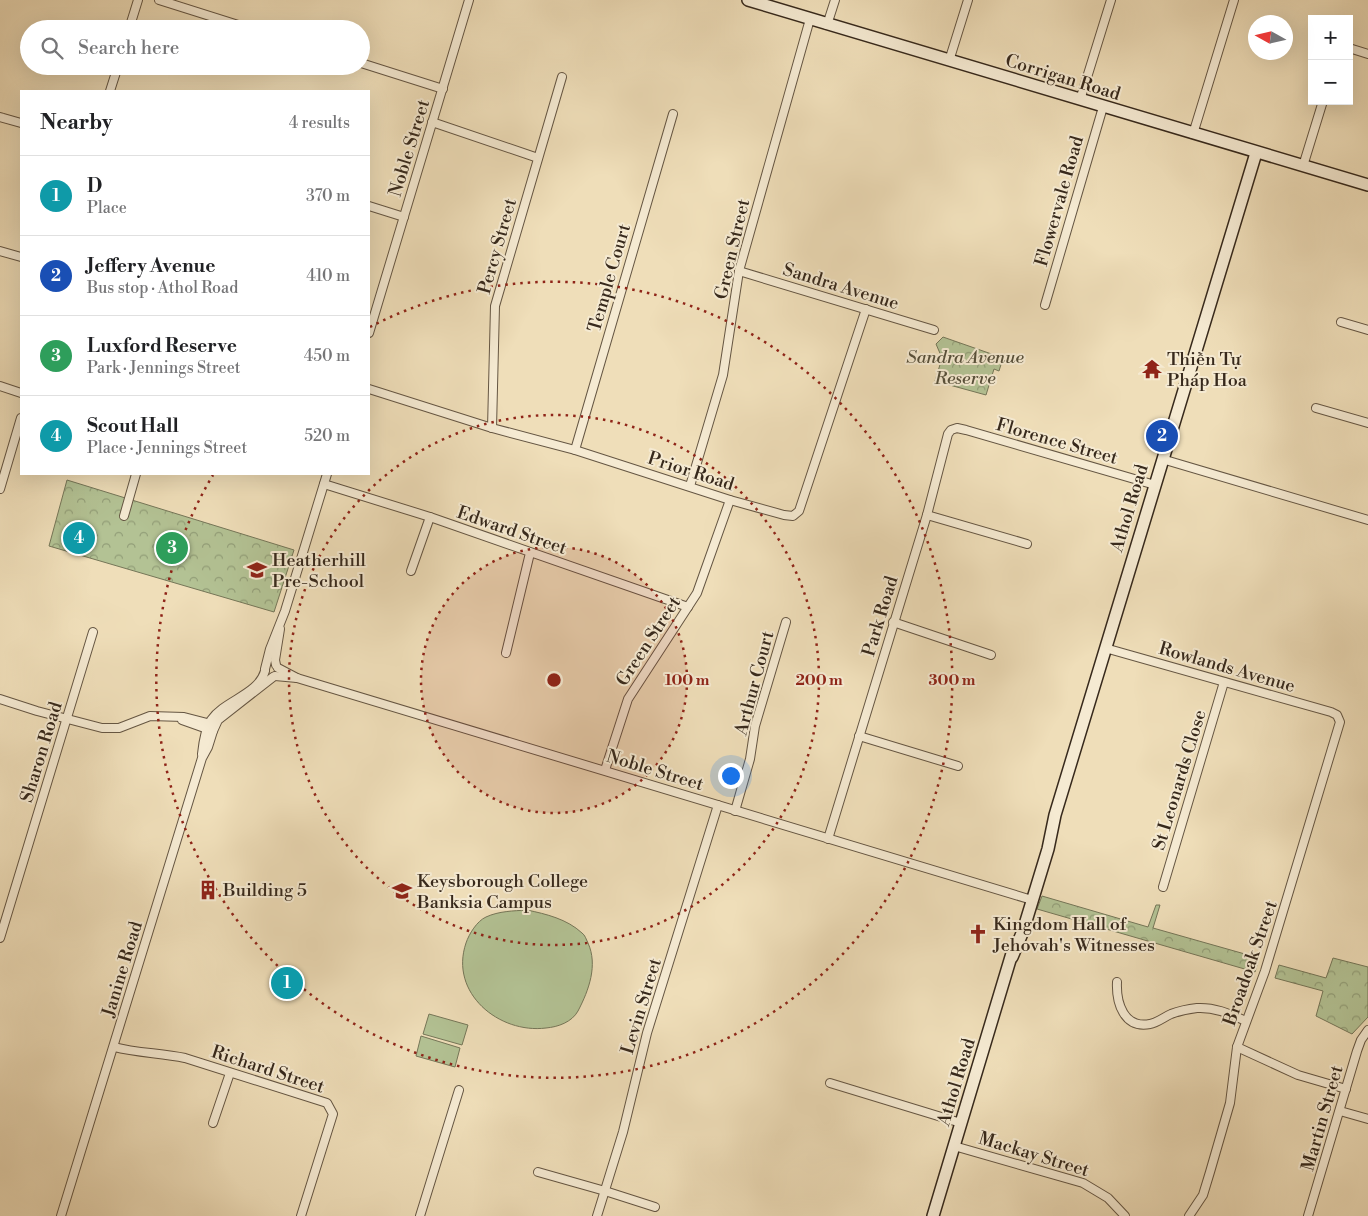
<!DOCTYPE html>
<html lang="en">
<head>
<meta charset="utf-8">
<style>
	body { margin:0; font-family:"Libre Bodoni",serif; background:#f6f6f6; color:#202124 }
	.controls { position:absolute; right:15px; top:15px; display:grid; overflow:hidden; border-radius:0px; box-shadow:0 5px 20px #0002 }
	.controls button { width:45px; height:45px; display:grid; place-items:center; padding:0; border:0; border-bottom:1px solid #e0e0e0; background:#fff; color:#202124; font:25px sans-serif }
	.compass { position:absolute; left:1248px; top:15px; width:45px; height:45px; border-radius:50%; background:#fff; box-shadow:0 5px 20px #0002; rotate:278deg }
	.you { position:absolute; left:730px; top:775px; width:18px; height:18px; margin:-12px; border:4px solid #fff; border-radius:50%; background:#1a73e8; box-shadow:0 0 0 8px #1a73e833 }
	.badge { display:grid; place-items:center; width:32px; height:32px; border-radius:50%; background:#b45309; color:#fff; font-size:16px; font-weight:700 }
	.pin { position:absolute; translate:-50% -50%; border:2px solid #fff; box-shadow:0 1px 5px #0006 }
	.list { margin:0; padding:0; list-style:none }
	h2 { display:flex; justify-content:space-between; align-items:center; height:65px; margin:0; padding:0 20px; font-size:21px }
	h2 small { font-size:16px; font-weight:400; color:#757577 }
	.list li { display:grid; grid-template-columns:32px 1fr auto; gap:15px; align-items:center; box-sizing:border-box; height:80px; padding:0 20px; border-top:1px solid #e0e0e0 }
	.list b { display:block; font-size:19px; white-space:nowrap }
	.list p { margin:0; font-size:16px; white-space:nowrap; color:#757577 }
	.list em { font-size:16px; font-style:normal; color:#757577 }
	.icon { flex:none; width:28px; height:28px; fill:none; stroke:currentColor; stroke-width:2; stroke-linecap:round; stroke-linejoin:round }
	.map { position:relative; flex:none; width:1368px; height:1216px; overflow:hidden }
	.search { position:absolute; background:#fff; box-shadow:0 5px 20px #0002; left:20px; top:20px; width:350px; height:55px; display:flex; align-items:center; gap:12px; box-sizing:border-box; padding:0 18px; border-radius:28px; color:#757577; font-size:19px }
	.panel { position:absolute; background:#fff; box-shadow:0 5px 20px #0002; left:20px; top:90px; width:350px; height:385px; border-radius:0px }
	.map>svg:first-child { display:block }
	.park { fill:url(#park-crowns); stroke:#757658 }
	.pitch { fill:#b3c294; stroke:#757658 }
	.lines { fill:none; stroke-linecap:round; stroke-linejoin:round }
	.street-casing { stroke:#655643; stroke-width:10 }
	.secondary-casing { stroke:#37291c; stroke-width:14 }
	.street { stroke:#f5ead2; stroke-width:8 }
	.secondary { stroke:#f5ead2; stroke-width:11 }
	.ring { fill:none; stroke:#8f2418; stroke-width:2.5; stroke-dasharray:2.5 5 }
	.labels { text-anchor:middle; stroke-width:4; stroke-linejoin:round; paint-order:stroke }
	.street-label { font-size:18px; fill:#37291c; stroke:#f5ead2 }
	.park-label { font-size:18px; font-style:italic; fill:#564f3a; stroke:#f5ead2 }
	.poi-label { font-size:18px; fill:#37291c; stroke:#f5ead2; text-anchor:start }
	.centre { fill:#8f2418; stroke:#f5ead2; stroke-width:2.5 }
	.ring-label { font-size:15px; text-anchor:middle; font-weight:bold; fill:#8f2418; stroke:#f5ead2; stroke-width:4; stroke-linejoin:round; paint-order:stroke }
</style>
</head>
<body>
<div class="map">
<svg width="1368" height="1216" viewBox="0 0 1368 1216">
	<defs>
		<pattern id="park-crowns" width="20" height="18" patternUnits="userSpaceOnUse" patternTransform="scale(1.25)"><rect width="20" height="18" fill="#b3c294"/><path d="M2 6a3 3 0 1 1 6 0M12 15a3 3 0 1 1 6 0" fill="none" stroke="#929e78"/></pattern>
	</defs>
	<rect width="100%" height="100%" fill="#efdeb9"/>
	<filter id="stains"><feTurbulence type="fractalNoise" baseFrequency=".004" numOctaves="4"/><feColorMatrix values="0 0 0 0 .2 0 0 0 0 .09 0 0 0 0 .02 0 0 0 .5 -.17"/></filter>
	<radialGradient id="worn" r=".72"><stop offset=".6" stop-color="#630" stop-opacity="0"/><stop offset="1" stop-color="#630" stop-opacity=".3"/></radialGradient>
	<g class="park">
		<polygon points="943,337 1003,358 999,371 994,369 986,395 935,381 942,358 936,344"/>
		<polygon points="67,480 294,550 274,612 49,546"/>
		<polygon points="1042,896 1148,927 1156,905 1160,905 1153,928 1259,958 1255,972 1037,909"/>
		<polygon points="1333,958 1368,967 1368,1017 1352,1034 1316,1016 1323,991 1275,978 1279,965 1326,978"/>
	</g>
	<g class="pitch">
		<path d="M527,910C546,914 567,919 582,933C585,935 586,939 588,943C598,965 589,990 578,1011C572,1022 558,1027 546,1028C499,1034 449,993 466,943C469,934 477,921 486,917C499,911 513,911 527,910Z"/>
		<polygon points="429,1014 468,1025 462,1045 423,1034"/>
		<polygon points="421,1036 460,1048 455,1067 416,1056"/>
	</g>
	<g class="lines">
		<defs>
			<g id="street">
				<polyline points="159,0 251,29"/>
				<polyline points="827,25 835,0"/>
				<polyline points="129,29 138,0"/>
				<polyline points="1349,48 1368,54"/>
				<polyline points="949,61 968,0"/>
				<polyline points="361,63 443,89"/>
				<polyline points="110,91 118,66"/>
				<polyline points="1080,100 1111,0"/>
				<polyline points="0,117 21,123"/>
				<polyline points="432,122 538,158"/>
				<polyline points="1193,134 1234,0"/>
				<polyline points="1303,166 1323,101"/>
				<polyline points="369,206 404,217"/>
				<polyline points="0,251 21,257"/>
				<polyline points="739,271 934,330"/>
				<polyline points="1045,305 1103,107"/>
				<polyline points="1341,322 1368,330"/>
				<polyline points="369,333 469,0"/>
				<polyline points="0,386 21,393"/>
				<polyline points="369,389 492,428 575,450 730,500 784,515 793,516 799,511 866,309"/>
				<polyline points="1316,408 1368,423"/>
				<polyline points="492,428 495,306 562,77"/>
				<polyline points="575,450 673,114"/>
				<polyline points="1162,459 1368,520"/>
				<polyline points="324,484 430,517 688,607"/>
				<polyline points="690,486 723,375 739,271 810,19"/>
				<polyline points="0,489 21,418"/>
				<polyline points="927,515 1027,544"/>
				<polyline points="124,516 136,474"/>
				<polyline points="411,571 430,517"/>
				<polyline points="893,622 991,655"/>
				<polyline points="1105,648 1331,712 1337,715 1340,722 1265,971 1237,1047 1230,1103 1210,1172 1203,1195 1189,1216"/>
				<polyline points="506,653 530,553"/>
				<polyline points="276,665 275,660 280,629"/>
				<polyline points="278,668 297,678 1032,900"/>
				<polyline points="265,669 270,649 285,611 327,474"/>
				<polyline points="275,676 297,678"/>
				<polyline points="0,699 37,711 102,728 119,728 150,716 184,717 215,725"/>
				<polyline points="182,720 213,731 218,720 273,677"/>
				<polyline points="859,736 958,766"/>
				<path d="M202,754C203,744 206,728 211,720C225,700 258,695 265,671"/>
				<polyline points="605,770 628,699 697,593 730,500"/>
				<polyline points="735,811 750,759 755,726 786,622"/>
				<polyline points="828,839 927,515 948,434 951,430 957,428 966,430 1155,485"/>
				<polyline points="1163,887 1224,682"/>
				<polyline points="0,938 93,632"/>
				<path d="M1117,982C1116,1003 1124,1029 1150,1024C1157,1023 1164,1017 1171,1014C1179,1011 1188,1009 1197,1008C1215,1007 1230,1014 1246,1021"/>
				<path d="M114,1047C137,1053 161,1053 185,1058L327,1103L333,1114L301,1216"/>
				<polyline points="1237,1047 1298,1075 1346,1089"/>
				<polyline points="830,1083 961,1123"/>
				<polyline points="1340,1111 1368,1119"/>
				<polyline points="213,1123 230,1073"/>
				<polyline points="954,1146 1083,1183 1108,1198 1125,1216"/>
				<polyline points="538,1172 605,1191 655,1207"/>
				<polyline points="61,1216 202,758 208,747 213,731"/>
				<polyline points="420,1216 459,1090"/>
				<polyline points="597,1216 623,1132 647,1033 718,805"/>
				<polyline points="1308,1216 1357,1051 1361,1040 1368,1030"/>
			</g>
			<g id="secondary">
				<polyline points="748,0 1368,185"/>
				<polyline points="1012,957 1023,931 1048,849 1055,815 1256,153"/>
				<polyline points="933,1216 1013,950"/>
			</g>
		</defs>
		<use href="#street" class="street-casing"/>
		<use href="#secondary" class="secondary-casing"/>
		<use href="#street" class="street"/>
		<use href="#secondary" class="secondary"/>
	</g>
	<circle cx="554" cy="680" r="133" fill="#8f2418" fill-opacity=".12"/>
	<g class="ring">
		<circle cx="554" cy="680" r="133"/>
		<circle cx="554" cy="680" r="265"/>
		<path d="M370 327A398 398 0 1 1 213 475"/>
	</g>
	<defs>
		<symbol id="temple-bare" viewBox="-9 -9 18 18"><path d="M0-6L5-2H3V0L6.5 2.5H4V6H1.5V3h-3V6H-4V2.5H-6.5L-3 0V-2H-5Z" fill="#8f2418" stroke="#f5ead2" stroke-width="2.5" paint-order="stroke"/></symbol>
		<symbol id="school-bare" viewBox="-9 -9 18 18"><path d="M0-5L7-2L0 1L-7-2ZM-4 1L0 2.5L4 1V4Q0 6-4 4Z" fill="#8f2418" stroke="#f5ead2" stroke-width="2.5" paint-order="stroke"/></symbol>
		<symbol id="building-bare" viewBox="-9 -9 18 18"><path d="M-4-6H4V6H1V3H-1V6H-4ZM-2.5-4.3h1.7v1.8h-1.7ZM.8-4.3h1.7v1.8H.8ZM-2.5-1h1.7V.8h-1.7ZM.8-1h1.7V.8H.8Z" fill="#8f2418" stroke="#f5ead2" stroke-width="2.5" paint-order="stroke"/></symbol>
		<symbol id="church-bare" viewBox="-9 -9 18 18"><path d="M-1.2-6h2.4v3.5h3.3v2.4h-3.3V6h-2.4V-.1h-3.3v-2.4h3.3Z" fill="#8f2418" stroke="#f5ead2" stroke-width="2.5" paint-order="stroke"/></symbol>
	</defs>
	<g fill-rule="evenodd">
		<use href="#temple-bare" x="1138" y="355" width="28" height="28"/>
		<use href="#school-bare" x="243" y="556" width="28" height="28"/>
		<use href="#building-bare" x="194" y="876" width="28" height="28"/>
		<use href="#school-bare" x="388" y="877" width="28" height="28"/>
		<use href="#church-bare" x="964" y="920" width="28" height="28"/>
	</g>
	<g class="labels">
		<g class="street-label">
			<text transform="translate(1063 77) rotate(17)" y="6">Corrigan Road</text>
			<text transform="translate(409 148) rotate(-73)" y="6">Noble Street</text>
			<text transform="translate(1059 201) rotate(-74)" y="6">Flowervale Road</text>
			<text transform="translate(497 246) rotate(-74)" y="6">Percy Street</text>
			<text transform="translate(732 249) rotate(-77)" y="6">Green Street</text>
			<text transform="translate(609 278) rotate(-74)" y="6">Temple Court</text>
			<text transform="translate(841 286) rotate(17)" y="6">Sandra Avenue</text>
			<text transform="translate(1057 441) rotate(16)" y="6">Florence Street</text>
			<text transform="translate(691 471) rotate(18)" y="6">Prior Road</text>
			<text transform="translate(1129 508) rotate(-73)" y="6">Athol Road</text>
			<text transform="translate(512 530) rotate(19)" y="6">Edward Street</text>
			<text transform="translate(880 616) rotate(-73)" y="6">Park Road</text>
			<text transform="translate(648 641) rotate(-57)" y="6">Green Street</text>
			<text transform="translate(1227 667) rotate(16)" y="6">Rowlands Avenue</text>
			<text transform="translate(754 683) rotate(-75)" y="6">Arthur Court</text>
			<text transform="translate(41 752) rotate(-73)" y="6">Sharon Road</text>
			<text transform="translate(655 770) rotate(17)" y="6">Noble Street</text>
			<text transform="translate(1179 780) rotate(-73)" y="6">St Leonards Close</text>
			<text transform="translate(1250 963) rotate(-71)" y="6">Broadoak Street</text>
			<text transform="translate(122 969) rotate(-73)" y="6">Janine Road</text>
			<text transform="translate(641 1006) rotate(-73)" y="6">Levin Street</text>
			<text transform="translate(268 1069) rotate(18)" y="6">Richard Street</text>
			<text transform="translate(956 1082) rotate(-73)" y="6">Athol Road</text>
			<text transform="translate(1322 1118) rotate(-74)" y="6">Martin Street</text>
			<text transform="translate(1034 1154) rotate(17)" y="6">Mackay Street</text>
		</g>
		<g class="park-label">
			<text x="965" y="363">Sandra Avenue<tspan x="965" dy="21">Reserve</tspan></text>
		</g>
		<g class="poi-label">
			<text x="1167" y="365">Thiền Tự<tspan x="1167" dy="21">Pháp Hoa</tspan></text>
			<text x="272" y="566">Heatherhill<tspan x="272" dy="21">Pre-School</tspan></text>
			<text x="417" y="887">Keysborough College<tspan x="417" dy="21">Banksia Campus</tspan></text>
			<text x="223" y="896">Building 5</text>
			<text x="993" y="930">Kingdom Hall of<tspan x="993" dy="21">Jehovah's Witnesses</tspan></text>
		</g>
	</g>
	<circle cx="554" cy="680" r="8" class="centre"/>
	<g class="ring-label">
		<text x="687" y="685">100 m</text>
		<text x="819" y="685">200 m</text>
		<text x="952" y="685">300 m</text>
	</g>
	<rect width="100%" height="100%" filter="url(#stains)"/>
	<rect width="100%" height="100%" fill="url(#worn)"/>
</svg>
<div class="controls">
<button>+</button>
<button>−</button>
</div>
<svg class="compass" viewBox="-18 -18 36 36"><path d="M0-13l5 13h-10z" fill="#e53935"/><path d="M0 13l5-13h-10z" fill="#757577"/></svg>
<div class="you"></div>
<div class="pin badge" style="left:287px;top:983px;background:#0f9aa8">1</div>
<div class="pin badge" style="left:1162px;top:436px;background:#1a4fb4">2</div>
<div class="pin badge" style="left:172px;top:548px;background:#2e9e5b">3</div>
<div class="pin badge" style="left:79px;top:538px;background:#0f9aa8">4</div>
<div class="search"><svg class="icon" aria-label="search" viewBox="0 0 24 24"><circle cx="10" cy="10" r="6"/><path d="M15 15l6 6"/></svg>Search here</div>
<section class="panel">
<h2>Nearby<small>4 results</small></h2>
<ul class="list">
<li><span class="badge" style="background:#0f9aa8">1</span><div><b>D</b><p>Place</p></div><em>370 m</em></li>
<li><span class="badge" style="background:#1a4fb4">2</span><div><b>Jeffery Avenue</b><p>Bus stop · Athol Road</p></div><em>410 m</em></li>
<li><span class="badge" style="background:#2e9e5b">3</span><div><b>Luxford Reserve</b><p>Park · Jennings Street</p></div><em>450 m</em></li>
<li><span class="badge" style="background:#0f9aa8">4</span><div><b>Scout Hall</b><p>Place · Jennings Street</p></div><em>520 m</em></li>
</ul>
</section>
</div>
</body>
</html>
